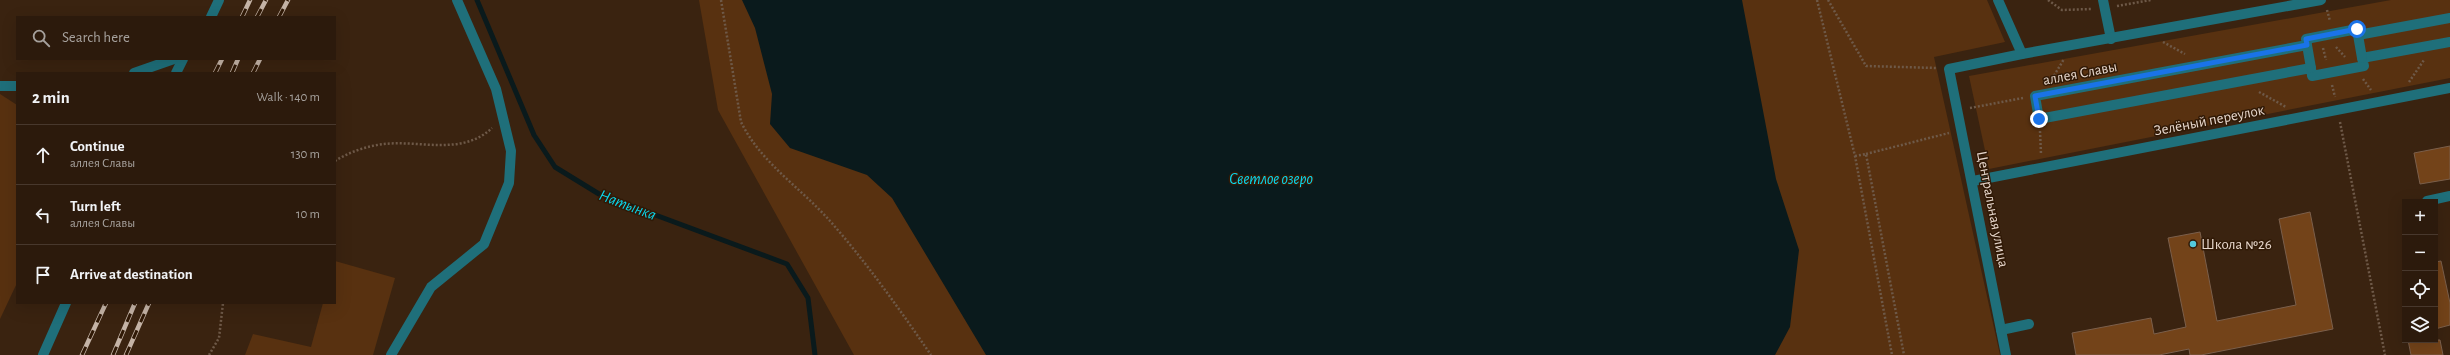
<!DOCTYPE html>
<html lang="en">
<head>
<meta charset="utf-8">
<style>
	body { margin:0; font-family:"Alegreya Sans",sans-serif; background:#38271a; color:#f1f3f6 }
	.controls { position:absolute; right:12px; bottom:12px; display:grid; overflow:hidden; border-radius:0px; box-shadow:0 4px 16px #0002 }
	.controls button { width:36px; height:36px; display:grid; place-items:center; padding:0; border:0; border-bottom:1px solid #48382d; background:#2c1a0c; color:#f1f3f6; font:20px sans-serif }
	.stop { position:absolute; width:12px; height:12px; margin:-9px; border:3px solid #1a73e8; border-radius:50%; background:#fff }
	.stop.end { background:#1a73e8; border-color:#fff; box-shadow:0 1px 4px #0008 }
	.list { margin:0; padding:0; list-style:none }
	h2 { display:flex; justify-content:space-between; align-items:center; height:52px; margin:0; padding:0 16px; font-size:17px }
	h2 small { font-size:13px; font-weight:400; color:#a6a19d }
	.list li { display:grid; grid-template-columns:26px 1fr auto; gap:12px; align-items:center; box-sizing:border-box; height:60px; padding:0 16px; border-top:1px solid #48382d }
	.list b { display:block; font-size:15px; white-space:nowrap }
	.list p { margin:0; font-size:13px; white-space:nowrap; color:#a6a19d }
	.list em { font-size:13px; font-style:normal; color:#a6a19d }
	.icon { flex:none; width:22px; height:22px; fill:none; stroke:currentColor; stroke-width:2; stroke-linecap:round; stroke-linejoin:round }
	.map { position:relative; flex:none; width:2450px; height:355px; overflow:hidden }
	.search { position:absolute; background:#2c1a0c; box-shadow:0 4px 16px #0002; left:16px; top:16px; width:320px; height:44px; display:flex; align-items:center; gap:10px; box-sizing:border-box; padding:0 14px; border-radius:0px; color:#a6a19d; font-size:15px }
	.panel { position:absolute; background:#2c1a0c; box-shadow:0 4px 16px #0002; left:16px; top:72px; width:320px; height:232px; border-radius:0px }
	.map>svg:first-child { display:block }
	.green { fill:#583110 }
	.water { fill:#0a1a1c }
	.lines { fill:none; stroke-linecap:round; stroke-linejoin:round }
	.stream { stroke:#0a1a1c; stroke-width:5 }
	.building { fill:#734319; stroke:#7b5f4b }
	.path { stroke:#6e5948; stroke-width:2.5; stroke-dasharray:2 2; stroke-linecap:butt }
	.minor { stroke:#1f6f7a; stroke-width:10 }
	.rail-casing { stroke:#c4b3a6; stroke-width:4.5 }
	.rail { stroke:#301906; stroke-width:3; stroke-dasharray:9; stroke-linecap:butt }
	.route { stroke:#1a73e8; stroke-width:5 }
	.poi-dot { fill:#53cadc; stroke:#301906; stroke-width:1.5 }
	.labels { text-anchor:middle; stroke-width:3; stroke-linejoin:round; paint-order:stroke }
	.street-label { font-size:15px; fill:#e7d7cc; stroke:#301906 }
	.poi-label { font-size:15px; fill:#e7d7cc; stroke:#301906; text-anchor:start }
	.water-label { font-size:16px; font-style:italic; fill:#09d8ef; stroke:#301906 }
</style>
</head>
<body>
<div class="map">
<svg width="2450" height="355" viewBox="0 0 2450 355">
	<rect width="100%" height="100%" fill="#3a2310"/>
	<g class="green">
		<polygon points="699,0 1987,0 2005,42 1934,57 2000,355 854,355 718,110"/>
		<polygon points="2391,0 2450,0 2450,78 1989,169 1969,76"/>
		<polygon points="0,94 17,105 17,283 0,319"/>
		<polygon points="335,261 395,278 373,355 245,355 253,334 311,347 323,303 335,303"/>
	</g>
	<polygon class="water" points="742,0 1742,0 1776,179 1799,250 1790,327 1775,355 986,355 892,198 867,175 790,148 770,124 772,94 755,28"/>
	<g class="lines">
		<polyline class="stream" points="477,0 534,135 555,167 599,194 787,264 808,298 815,355"/>
	</g>
	<g class="building">
		<polygon points="2450,146 2450,179 2420,184 2414,153"/>
		<polygon points="2310,212 2333,329 2201,355 2190,355 2189,349 2159,355 2076,355 2072,333 2151,318 2154,334 2186,327 2168,238 2200,232 2217,321 2296,305 2279,219"/>
		<polygon points="2441,261 2450,303 2450,325 2435,329 2435,262"/>
		<polygon points="2408,340 2440,340 2443,355 2411,355"/>
	</g>
	<g class="lines">
		<g class="path">
			<path d="M721,0L741,122C761,163 801,188 830,221C867,263 900,310 931,355"/>
			<polyline points="1817,0 1855,156 1892,355"/>
			<polyline points="1828,0 1866,66 1937,68"/>
			<polyline points="2048,0 2062,10 2092,9"/>
			<polyline points="2117,6 2151,0"/>
			<polyline points="2327,10 2330,21"/>
			<polyline points="2163,42 2185,54"/>
			<polyline points="2336,47 2345,57"/>
			<polyline points="2323,48 2326,60"/>
			<polyline points="2052,79 2064,59"/>
			<polyline points="2363,79 2371,90"/>
			<polyline points="2409,82 2424,60"/>
			<polyline points="2332,85 2335,97"/>
			<polyline points="2259,92 2286,107"/>
			<polyline points="1970,108 2023,98"/>
			<polyline points="2340,122 2385,355"/>
			<polyline points="2040,131 2041,154"/>
			<polyline points="1866,154 1949,133"/>
			<polyline points="1855,156 1866,154 1904,355"/>
			<path d="M335,161C349,152 367,146 384,144C421,140 462,156 492,128"/>
			<polyline points="209,355 219,338 223,303"/>
		</g>
		<g class="minor">
			<polyline points="1998,0 2022,54"/>
			<polyline points="2103,0 2111,39"/>
			<polyline points="211,17 219,0"/>
			<polyline points="2450,18 2358,35 2357,29 2306,39 2307,45 2035,96 2039,119 2311,68 2312,76 2364,66 2362,58 2450,42"/>
			<polyline points="2358,35 2362,58"/>
			<polyline points="2307,45 2311,68"/>
			<polyline points="134,73 174,59"/>
			<polyline points="176,73 183,59"/>
			<polyline points="0,86 17,86"/>
			<polyline points="1973,181 2450,88"/>
			<polyline points="2427,201 2450,196"/>
			<polyline points="2001,330 2029,324"/>
			<polyline points="43,355 66,303"/>
			<polyline points="391,355 431,287 484,244 509,183 511,151 496,89 457,0"/>
			<polyline points="2006,355 1949,69 2022,54 2321,0"/>
		</g>
		<defs>
			<g id="rail">
				<polyline points="242,17 250,0"/>
				<polyline points="257,17 266,0"/>
				<polyline points="279,17 288,0"/>
				<polyline points="215,73 222,59"/>
				<polyline points="232,73 238,59"/>
				<polyline points="253,73 260,59"/>
				<polyline points="82,355 106,303"/>
				<polyline points="113,355 135,303"/>
				<polyline points="126,355 149,303"/>
			</g>
		</defs>
		<use href="#rail" class="rail-casing"/>
		<use href="#rail" class="rail"/>
	</g>
	<g class="lines">
		<polyline class="route" points="2039,119 2035,96 2307,45 2306,39 2357,29"/>
	</g>
	<circle class="poi-dot" cx="2193" cy="244" r="4"/>
	<g class="labels">
		<g class="street-label">
			<text transform="translate(2080 73) rotate(-11)" y="5">аллея Славы</text>
			<text transform="translate(2209 120) rotate(-11)" y="5">Зелёный переулок</text>
			<text transform="translate(1993 209) rotate(79)" y="5">Центральная улица</text>
		</g>
		<g class="poi-label">
			<text x="2201" y="249">Школа №26</text>
		</g>
		<g class="water-label">
			<text x="1271" y="184">Светлое озеро</text>
			<text transform="translate(628 204) rotate(21)" y="6">Натынка</text>
		</g>
	</g>
</svg>
<div class="controls">
<button>+</button>
<button>−</button>
<button><svg class="icon" aria-label="locate" viewBox="0 0 24 24"><circle cx="12" cy="12" r="6"/><path d="M12 2v4M12 18v4M2 12h4M18 12h4"/></svg></button>
<button><svg class="icon" aria-label="layers" viewBox="0 0 24 24"><path d="M12 4l9 5-9 5-9-5zM3 14l9 5 9-5"/></svg></button>
</div>
<div class="stop" style="left:2357px;top:29px"></div>
<div class="stop end" style="left:2039px;top:119px"></div>
<div class="search"><svg class="icon" aria-label="search" viewBox="0 0 24 24"><circle cx="10" cy="10" r="6"/><path d="M15 15l6 6"/></svg>Search here</div>
<section class="panel">
<h2>2 min<small>Walk · 140 m</small></h2>
<ul class="list">
<li><svg class="icon" aria-label="ahead" viewBox="0 0 24 24"><path d="M12 20V5M6 11l6-6 6 6"/></svg><div><b>Continue</b><p>аллея Славы</p></div><em>130 m</em></li>
<li><svg class="icon" aria-label="left" viewBox="0 0 24 24"><path d="M17 20v-9H6M10 6l-5 5 5 5"/></svg><div><b>Turn left</b><p>аллея Славы</p></div><em>10 m</em></li>
<li><svg class="icon" aria-label="arrive" viewBox="0 0 24 24"><path d="M6 21V4h12l-3 4 3 4H6"/></svg><div><b>Arrive at destination</b></div></li>
</ul>
</section>
</div>
</body>
</html>
